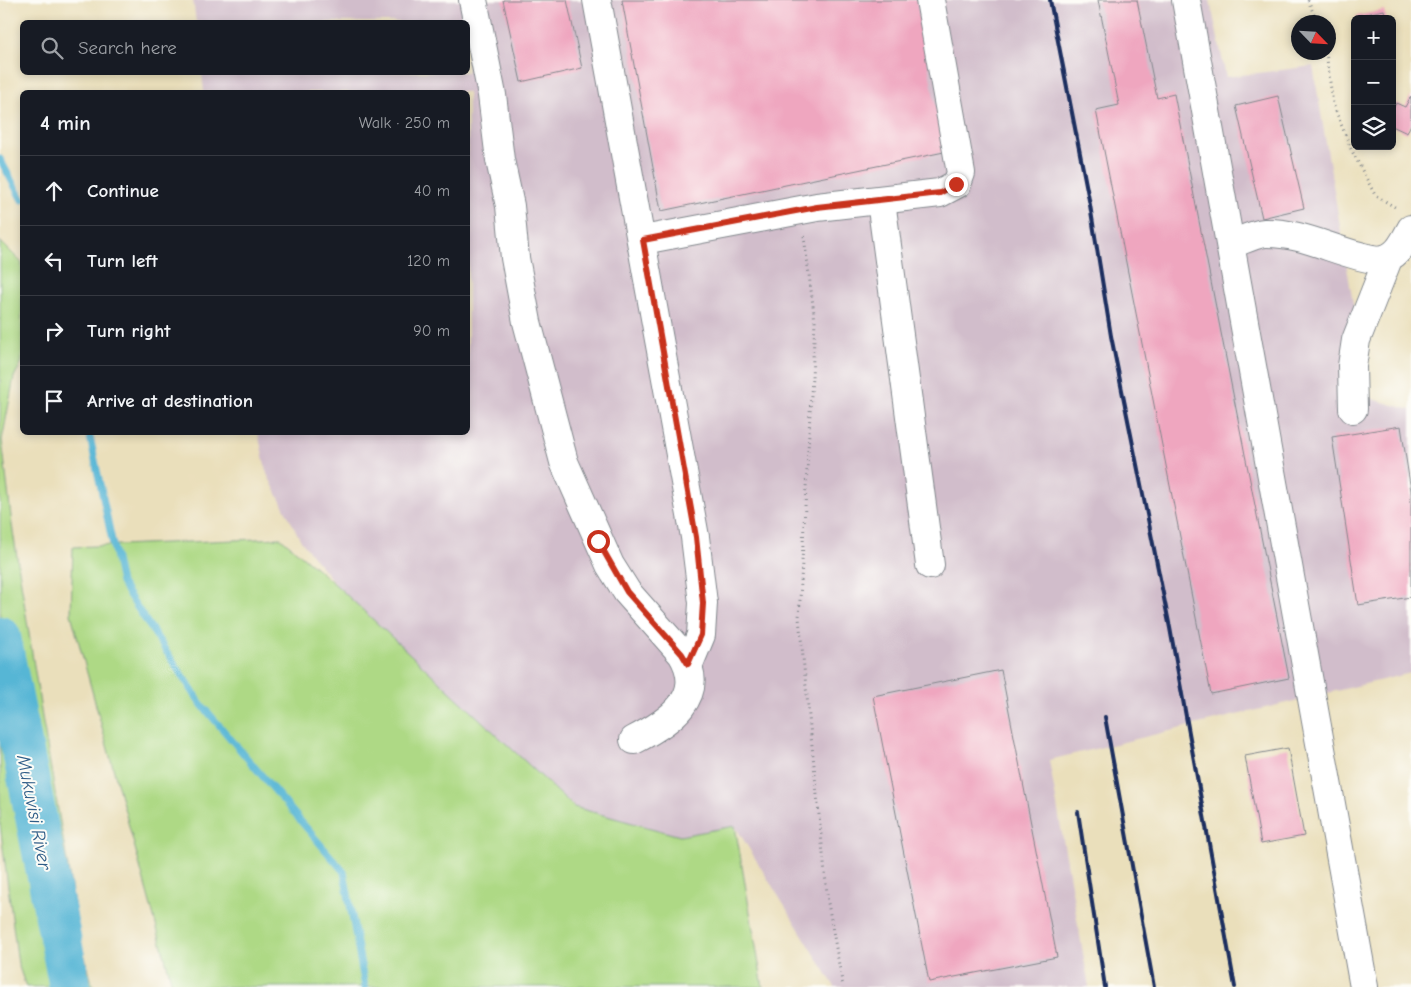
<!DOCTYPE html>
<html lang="en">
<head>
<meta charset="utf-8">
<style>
	body { margin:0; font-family:"Comic Neue",sans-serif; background:#20242c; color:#f1f3f6 }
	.controls { position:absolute; right:15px; top:15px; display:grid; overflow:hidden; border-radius:8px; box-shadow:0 2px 8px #0003 }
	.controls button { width:45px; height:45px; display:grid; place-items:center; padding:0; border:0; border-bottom:1px solid #363941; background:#171b24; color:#f1f3f6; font:25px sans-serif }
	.compass { position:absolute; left:1291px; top:15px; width:45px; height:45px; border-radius:50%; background:#171b24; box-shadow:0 2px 8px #0003; rotate:115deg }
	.stop { position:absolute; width:15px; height:15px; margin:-11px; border:4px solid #c8321e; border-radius:50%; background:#fff }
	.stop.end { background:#c8321e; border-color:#fff; box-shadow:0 1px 5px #0008 }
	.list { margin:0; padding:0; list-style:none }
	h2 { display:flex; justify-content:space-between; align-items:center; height:65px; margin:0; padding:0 20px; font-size:21px }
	h2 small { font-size:16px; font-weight:400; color:#9ea1a6 }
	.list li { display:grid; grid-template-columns:32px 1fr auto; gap:15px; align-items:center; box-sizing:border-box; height:70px; padding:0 20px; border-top:1px solid #363941 }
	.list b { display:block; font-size:19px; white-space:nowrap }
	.list em { font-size:16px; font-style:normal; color:#9ea1a6 }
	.icon { flex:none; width:28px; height:28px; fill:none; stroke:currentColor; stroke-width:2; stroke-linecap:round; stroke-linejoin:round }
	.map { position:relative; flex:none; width:1411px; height:987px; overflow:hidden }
	.search { position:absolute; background:#171b24; box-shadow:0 2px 8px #0003; left:20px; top:20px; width:450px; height:55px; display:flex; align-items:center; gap:12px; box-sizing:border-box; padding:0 18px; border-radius:8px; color:#9ea1a6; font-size:19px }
	.panel { position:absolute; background:#171b24; box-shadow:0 2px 8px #0003; left:20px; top:90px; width:450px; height:345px; border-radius:8px }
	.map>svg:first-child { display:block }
	.industrial { fill:#d1bdcb }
	.green { fill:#aed985; stroke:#648472 }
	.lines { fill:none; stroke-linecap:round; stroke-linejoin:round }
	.stream { stroke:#56b6d5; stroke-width:7 }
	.river { stroke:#56b6d5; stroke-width:42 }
	.building { fill:#efa6bf }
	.minor-casing { stroke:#82878c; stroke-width:30 }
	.path { stroke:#82878c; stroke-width:3; stroke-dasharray:1 4; stroke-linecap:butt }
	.minor { stroke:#fff; stroke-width:28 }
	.rail { stroke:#1b2f5e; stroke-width:4 }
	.route { stroke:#c8321e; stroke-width:6 }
	.labels { text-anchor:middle; stroke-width:4; stroke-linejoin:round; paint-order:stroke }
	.water-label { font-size:19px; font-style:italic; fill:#305e88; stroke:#fdfcf7 }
</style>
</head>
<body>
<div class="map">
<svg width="1411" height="987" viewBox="0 0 1411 987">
	<rect width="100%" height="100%" fill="#fdfcf7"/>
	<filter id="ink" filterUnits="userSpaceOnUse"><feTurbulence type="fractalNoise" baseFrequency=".02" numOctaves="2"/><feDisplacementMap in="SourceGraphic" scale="10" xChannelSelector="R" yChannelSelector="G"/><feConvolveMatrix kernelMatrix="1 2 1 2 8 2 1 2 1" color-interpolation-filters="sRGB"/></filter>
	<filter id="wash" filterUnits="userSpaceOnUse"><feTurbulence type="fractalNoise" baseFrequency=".0096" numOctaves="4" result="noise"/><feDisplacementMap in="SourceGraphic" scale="20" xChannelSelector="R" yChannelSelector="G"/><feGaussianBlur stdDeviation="1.12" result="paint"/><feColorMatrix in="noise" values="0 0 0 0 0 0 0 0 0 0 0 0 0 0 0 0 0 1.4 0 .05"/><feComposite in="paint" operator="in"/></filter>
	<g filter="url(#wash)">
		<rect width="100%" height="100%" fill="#eadfbb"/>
		<polygon class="industrial" points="193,0 1210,0 1226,77 1313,66 1369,398 1411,410 1411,673 1049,760 1089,987 835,987 735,826 680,836 574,808 337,586 301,541 267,474 258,433 468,432 468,92 204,92 202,73 468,72 468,22 196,22"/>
		<g class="green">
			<polygon points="0,241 22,263 22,362 14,377 2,440 12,525 42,717 80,938 93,987 26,987 18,964 0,825"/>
			<polygon points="281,538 337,586 574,807 680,836 735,826 763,987 173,987 71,614 73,547"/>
		</g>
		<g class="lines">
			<g class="stream">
				<polyline points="0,159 22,200"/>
				<polyline points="89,432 121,583 201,704 344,872 365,987"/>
			</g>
			<polyline class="river" points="0,637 70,987"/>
		</g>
		<g id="blocks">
			<g class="building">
				<polygon points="503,0 567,0 582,68 521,82"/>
				<polygon points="622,0 916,0 944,152 661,211"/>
				<polygon points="1098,0 1137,0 1157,98 1174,94 1289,678 1211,694 1096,110 1119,105"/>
				<polygon points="1384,10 1386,19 1357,19 1356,16"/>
				<polygon points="1278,96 1304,208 1262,218 1236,106"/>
				<polygon points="1411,96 1411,124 1407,133 1392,126 1392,111 1396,103 1405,107"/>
				<polygon points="1401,426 1411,491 1411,597 1358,605 1332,437"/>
				<polygon points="1001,670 1057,957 929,982 873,696"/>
				<polygon points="1288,748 1304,836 1261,844 1245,756"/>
			</g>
		</g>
	</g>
	<g filter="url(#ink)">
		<use href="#blocks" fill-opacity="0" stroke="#82878c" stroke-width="1"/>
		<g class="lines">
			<defs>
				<g id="minor">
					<path d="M473,0L492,95L500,160L510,206L515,258L527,322L564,462L610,565L627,592L682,654C708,697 669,722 634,740"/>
					<polyline points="597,0 695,537 703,603 701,635 689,664"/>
					<path d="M1186,0C1248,328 1303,658 1364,987"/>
					<polyline points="881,201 930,565"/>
					<polyline points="643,240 817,207 940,193 957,184 961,173 930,0"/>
					<path d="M1232,244C1243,240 1254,234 1265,233C1305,232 1340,255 1379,260C1397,258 1403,244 1411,229"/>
					<polyline points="1353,409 1352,366 1356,340 1388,259"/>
				</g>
			</defs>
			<use href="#minor" class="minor-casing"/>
			<g class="path">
				<polyline points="1308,0 1317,22"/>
				<polyline points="1326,52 1333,104 1351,149 1375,195 1398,209"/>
				<polyline points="804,236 815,321 799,618 828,903 843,987"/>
			</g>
			<use href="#minor" class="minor"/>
			<g class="rail">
				<polyline points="1050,0 1090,205 1111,336 1170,628 1235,987"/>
				<polyline points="1105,717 1154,987"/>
				<polyline points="1078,812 1105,987"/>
			</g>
		</g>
	</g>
	<g class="lines" filter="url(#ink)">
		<polyline class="route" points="598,541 627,592 682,654 688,664 701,635 703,603 696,537 643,240 817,207 940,193 956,184"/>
	</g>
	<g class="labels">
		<g class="water-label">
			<text transform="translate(35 812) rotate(79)" y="7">Mukuvisi River</text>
		</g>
	</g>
</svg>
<div class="controls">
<button>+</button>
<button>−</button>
<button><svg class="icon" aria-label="layers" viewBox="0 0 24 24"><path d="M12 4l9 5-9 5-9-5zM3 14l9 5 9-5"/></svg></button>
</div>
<svg class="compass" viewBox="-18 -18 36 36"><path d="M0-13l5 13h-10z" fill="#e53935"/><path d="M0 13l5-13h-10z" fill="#9ea1a6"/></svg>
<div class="stop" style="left:598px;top:541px"></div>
<div class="stop end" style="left:956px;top:184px"></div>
<div class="search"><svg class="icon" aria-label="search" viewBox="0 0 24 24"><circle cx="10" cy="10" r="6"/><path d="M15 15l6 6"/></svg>Search here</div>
<section class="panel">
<h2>4 min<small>Walk · 250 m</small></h2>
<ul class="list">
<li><svg class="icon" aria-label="ahead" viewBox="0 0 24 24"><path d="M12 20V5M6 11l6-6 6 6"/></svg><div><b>Continue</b></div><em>40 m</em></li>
<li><svg class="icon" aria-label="left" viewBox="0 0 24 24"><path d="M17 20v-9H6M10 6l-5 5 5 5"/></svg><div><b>Turn left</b></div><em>120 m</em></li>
<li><svg class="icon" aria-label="right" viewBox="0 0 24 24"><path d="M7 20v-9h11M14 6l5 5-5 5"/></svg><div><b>Turn right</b></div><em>90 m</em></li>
<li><svg class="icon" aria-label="arrive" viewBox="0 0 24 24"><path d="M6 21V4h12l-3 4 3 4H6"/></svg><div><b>Arrive at destination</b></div></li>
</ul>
</section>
</div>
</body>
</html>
